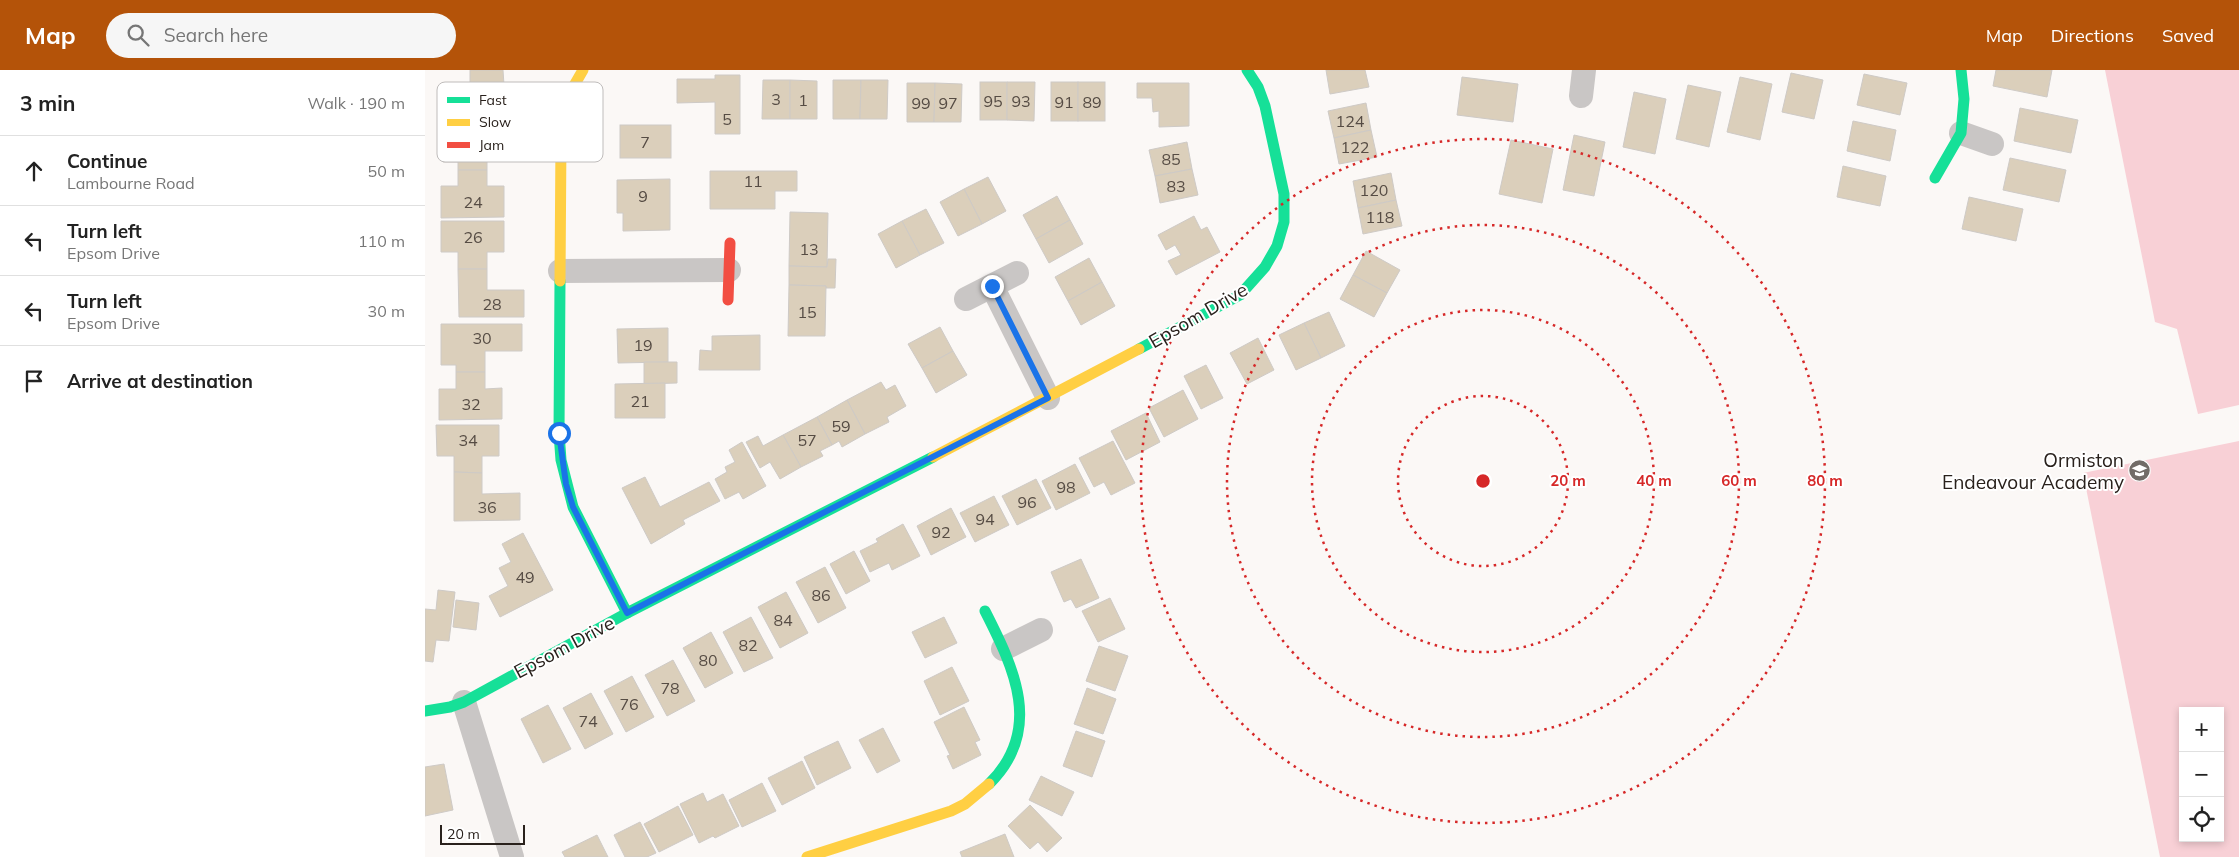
<!DOCTYPE html>
<html lang="en">
<head>
<meta charset="utf-8">
<style>
	body { margin:0; font-family:Mulish,sans-serif; background:#f6f6f6; color:#222 }
	.controls { position:absolute; right:15px; bottom:15px; display:grid; overflow:hidden; border-radius:0px; box-shadow:0 2px 8px #0003 }
	.controls button { width:45px; height:45px; display:grid; place-items:center; padding:0; border:0; border-bottom:1px solid #e0e0e0; background:#fff; color:#222; font:25px sans-serif }
	.scale { position:absolute; left:15px; bottom:12px; width:85px; box-sizing:border-box; padding-left:5px; border:2px solid #29211c; border-top:0; font-size:14px; line-height:18px; white-space:nowrap; color:#29211c; -webkit-text-stroke:4px #fff; paint-order:stroke }
	.stop { position:absolute; width:15px; height:15px; margin:-11px; border:4px solid #1a73e8; border-radius:50%; background:#fff }
	.stop.end { background:#1a73e8; border-color:#fff; box-shadow:0 1px 5px #0008 }
	.list { margin:0; padding:0; list-style:none }
	h2 { display:flex; justify-content:space-between; align-items:center; height:65px; margin:0; padding:0 20px; font-size:21px }
	h2 small { font-size:16px; font-weight:400; color:#767676 }
	.list li { display:grid; grid-template-columns:32px 1fr auto; gap:15px; align-items:center; box-sizing:border-box; height:70px; padding:0 20px; border-top:1px solid #e0e0e0 }
	.list b { display:block; font-size:19px; white-space:nowrap }
	.list p { margin:0; font-size:16px; white-space:nowrap; color:#767676 }
	.list em { font-size:16px; font-style:normal; color:#767676 }
	.icon { flex:none; width:28px; height:28px; fill:none; stroke:currentColor; stroke-width:2; stroke-linecap:round; stroke-linejoin:round }
	.map { position:relative; flex:none; width:1814px; height:787px; overflow:hidden }
	header { display:flex; align-items:center; gap:30px; box-sizing:border-box; height:70px; padding:0 25px; background:#b45309; color:#fff }
	header strong { font-size:24px }
	nav { display:flex; gap:28px; margin-inline-start:auto; font-size:18px }
	.search { width:350px; height:45px; background:#f6f6f6; display:flex; align-items:center; gap:12px; box-sizing:border-box; padding:0 18px; border-radius:28px; color:#767676; font-size:19px }
	main { display:flex }
	aside { flex:1; background:#fff }
	.map>svg:first-child { display:block }
	.green { fill:#f8d0d6; fill-rule:evenodd }
	.building { fill:#dbcfbb; stroke:#cecac6 }
	.lines { fill:none; stroke-linecap:round; stroke-linejoin:round }
	.street { stroke:#c9c6c5; stroke-width:24 }
	.fast { stroke:#16e098; stroke-width:11 }
	.slow { stroke:#ffcf43; stroke-width:11 }
	.jam { stroke:#f24e42; stroke-width:11 }
	.route { stroke:#1a73e8; stroke-width:6 }
	.ring { fill:none; stroke:#d62828; stroke-width:2.5; stroke-dasharray:2.5 5 }
	.labels { text-anchor:middle; stroke-width:4; stroke-linejoin:round; paint-order:stroke }
	.number-label { font-size:16px; fill:#564c44 }
	.street-label { font-size:19px; fill:#29211c; stroke:#fff }
	.poi-label { font-size:19px; fill:#29211c; stroke:#fff; text-anchor:end }
	.key { fill:#fff; stroke:#bfbcbb; stroke-width:1 }
	.key-label { font-size:14px; fill:#29211c }
	.centre { fill:#d62828; stroke:#fff; stroke-width:2.5 }
	.ring-label { font-size:15px; text-anchor:middle; font-weight:bold; fill:#d62828; stroke:#fff; stroke-width:4; stroke-linejoin:round; paint-order:stroke }
</style>
</head>
<body>
<header>
<strong>Map</strong>
<div class="search"><svg class="icon" aria-label="search" viewBox="0 0 24 24"><circle cx="10" cy="10" r="6"/><path d="M15 15l6 6"/></svg>Search here</div>
<nav><a>Map</a><a>Directions</a><a>Saved</a></nav>
</header>
<main>
<aside>
<h2>3 min<small>Walk · 190 m</small></h2>
<ul class="list">
<li><svg class="icon" aria-label="ahead" viewBox="0 0 24 24"><path d="M12 20V5M6 11l6-6 6 6"/></svg><div><b>Continue</b><p>Lambourne Road</p></div><em>50 m</em></li>
<li><svg class="icon" aria-label="left" viewBox="0 0 24 24"><path d="M17 20v-9H6M10 6l-5 5 5 5"/></svg><div><b>Turn left</b><p>Epsom Drive</p></div><em>110 m</em></li>
<li><svg class="icon" aria-label="left" viewBox="0 0 24 24"><path d="M17 20v-9H6M10 6l-5 5 5 5"/></svg><div><b>Turn left</b><p>Epsom Drive</p></div><em>30 m</em></li>
<li><svg class="icon" aria-label="arrive" viewBox="0 0 24 24"><path d="M6 21V4h12l-3 4 3 4H6"/></svg><div><b>Arrive at destination</b></div></li>
</ul>
</aside>
<div class="map">
<svg width="1814" height="787" viewBox="0 0 1814 787">
	<rect width="100%" height="100%" fill="#fbf8f6"/>
	<g class="green">
		<polygon points="1680,0 1814,0 1814,335 1773,344 1752,259 1730,252"/>
		<path d="M1814,371V787H1735L1658,403ZM1758,641H1795V768H1758Z"/>
	</g>
	<g class="building">
		<polygon points="45,0 78,0 79,15 45,16"/>
		<polygon points="901,0 940,0 944,17 905,24"/>
		<polygon points="1571,0 1627,0 1622,27 1568,16"/>
		<polygon points="1366,3 1398,10 1389,49 1357,42"/>
		<polygon points="1439,4 1482,13 1475,45 1432,35"/>
		<polygon points="290,5 315,5 315,64 290,64 290,32 252,33 252,9 290,9"/>
		<polygon points="1037,7 1093,14 1088,52 1032,45"/>
		<polygon points="1315,7 1347,14 1335,70 1302,62"/>
		<polygon points="338,10 365,10 365,49 337,49"/>
		<polygon points="365,10 392,11 392,49 365,49"/>
		<polygon points="408,10 436,10 435,49 408,49"/>
		<polygon points="436,10 463,10 462,49 435,49"/>
		<rect x="555" y="12" width="27" height="38"/>
		<polygon points="582,12 610,12 609,51 582,50"/>
		<rect x="626" y="12" width="27" height="39"/>
		<rect x="653" y="12" width="27" height="39"/>
		<polygon points="482,13 510,13 509,52 482,52"/>
		<polygon points="510,13 537,14 536,52 509,52"/>
		<polygon points="712,13 764,13 764,56 734,57 734,41 728,42 727,28 712,28"/>
		<polygon points="1263,15 1296,22 1284,77 1251,69"/>
		<polygon points="1209,22 1241,29 1230,84 1198,77"/>
		<polygon points="941,33 946,60 909,68 903,41"/>
		<polygon points="1595,38 1653,50 1646,83 1589,71"/>
		<polygon points="1428,51 1471,60 1465,91 1422,81"/>
		<polygon points="18,52 99,52 99,78 62,78 62,100 33,100 33,92 18,92"/>
		<rect x="195" y="55" width="51" height="33"/>
		<polygon points="946,60 952,87 914,94 909,68"/>
		<polygon points="1149,65 1180,72 1169,126 1138,120"/>
		<polygon points="1086,70 1128,79 1117,133 1074,124"/>
		<polygon points="762,72 767,99 730,106 724,80"/>
		<polygon points="1585,88 1641,100 1634,132 1578,120"/>
		<polygon points="1418,96 1461,106 1455,136 1412,127"/>
		<polygon points="767,99 773,125 735,133 730,106"/>
		<polygon points="33,100 62,100 62,116 79,116 79,147 16,148 16,116 33,116"/>
		<polygon points="285,101 372,101 372,121 350,121 350,139 285,139"/>
		<polygon points="966,103 971,130 933,138 928,111"/>
		<polygon points="563,107 581,141 557,154 539,119"/>
		<polygon points="245,109 245,160 198,161 198,143 192,143 192,110"/>
		<polygon points="539,119 557,154 533,166 515,132"/>
		<polygon points="632,126 645,150 611,169 598,145"/>
		<polygon points="1544,127 1598,139 1591,171 1537,159"/>
		<polygon points="971,130 977,156 938,164 933,138"/>
		<polygon points="501,139 519,173 495,185 477,151"/>
		<polygon points="365,142 403,143 402,197 364,196"/>
		<polygon points="769,146 776,160 782,157 795,182 751,205 743,191 756,185 750,175 741,180 733,165"/>
		<polygon points="645,150 658,174 624,193 611,169"/>
		<polygon points="16,151 79,151 79,182 62,182 62,199 33,199 33,182 16,182"/>
		<polygon points="477,151 495,185 471,198 453,164"/>
		<polygon points="941,181 975,200 962,223 928,205"/>
		<polygon points="664,188 677,212 643,231 630,207"/>
		<polygon points="403,189 411,189 410,218 401,218 401,216 364,215 364,196 402,197"/>
		<polygon points="33,199 62,199 62,220 99,220 99,247 34,247"/>
		<polygon points="928,205 962,223 949,247 915,229"/>
		<polygon points="677,212 690,236 656,255 643,231"/>
		<polygon points="364,215 401,216 400,266 363,266"/>
		<polygon points="904,242 920,276 896,288 879,253"/>
		<polygon points="879,253 896,288 871,300 854,265"/>
		<polygon points="16,254 97,254 97,281 60,281 60,302 31,302 31,295 16,295"/>
		<polygon points="515,257 528,281 497,298 483,274"/>
		<polygon points="243,258 243,292 193,293 192,259"/>
		<polygon points="335,265 335,300 274,300 275,280 287,281 287,266"/>
		<polygon points="833,268 849,300 822,314 805,283"/>
		<polygon points="528,281 542,305 511,323 497,298"/>
		<polygon points="219,292 252,292 252,313 219,314"/>
		<polygon points="781,295 798,328 776,339 759,306"/>
		<polygon points="31,302 60,302 60,319 77,318 77,349 14,350 14,319 31,319"/>
		<polygon points="456,312 461,320 470,315 481,336 462,347 464,352 440,364 422,330"/>
		<polygon points="240,313 240,348 190,348 190,314"/>
		<polygon points="758,320 773,349 739,367 724,338"/>
		<polygon points="422,330 440,364 417,377 414,371 407,375 392,347"/>
		<polygon points="721,343 735,372 701,390 686,361"/>
		<polygon points="392,347 407,375 395,381 398,386 376,397 358,365"/>
		<polygon points="11,355 74,355 74,386 57,386 57,403 29,402 29,386 12,386"/>
		<polygon points="358,365 376,397 355,409 345,392 335,398 321,372 333,366 338,376"/>
		<polygon points="688,371 710,413 686,425 679,412 669,417 654,388"/>
		<polygon points="317,372 341,416 318,429 314,422 300,429 290,409 302,402 300,397 310,392 304,380"/>
		<polygon points="650,394 665,423 631,440 617,411"/>
		<polygon points="29,402 57,403 57,424 95,423 95,450 29,451"/>
		<polygon points="220,407 235,437 284,412 295,431 258,450 260,454 226,474 197,418"/>
		<polygon points="611,409 626,438 592,455 577,426"/>
		<polygon points="569,426 584,455 550,472 535,443"/>
		<polygon points="526,438 541,467 506,485 492,456"/>
		<polygon points="478,454 495,486 467,500 464,493 445,502 435,481 453,472 451,469"/>
		<polygon points="98,463 128,520 75,547 64,526 83,516 74,498 86,492 77,474"/>
		<polygon points="429,481 445,511 421,524 405,494"/>
		<polygon points="656,489 674,528 651,538 646,529 639,532 626,502"/>
		<polygon points="400,497 421,538 393,553 371,512"/>
		<polygon points="13,520 30,522 24,571 11,570 8,592 0,591 0,539 11,540"/>
		<polygon points="361,522 383,563 355,578 333,537"/>
		<polygon points="685,528 700,559 673,572 657,541"/>
		<polygon points="31,530 54,533 51,560 28,557"/>
		<polygon points="326,547 348,588 319,602 298,562"/>
		<polygon points="519,547 532,573 500,588 487,562"/>
		<polygon points="286,562 308,603 280,618 258,578"/>
		<polygon points="674,576 703,586 690,621 661,611"/>
		<polygon points="248,590 270,631 242,646 220,605"/>
		<polygon points="527,597 544,631 515,645 499,611"/>
		<polygon points="207,606 229,647 201,662 179,621"/>
		<polygon points="662,618 691,629 678,664 649,654"/>
		<polygon points="166,623 188,664 160,679 138,638"/>
		<polygon points="123,635 146,679 118,693 96,649"/>
		<polygon points="539,637 555,670 550,672 556,685 528,699 522,686 525,685 509,652"/>
		<polygon points="458,658 475,691 452,703 434,670"/>
		<polygon points="651,661 680,671 667,707 638,696"/>
		<polygon points="413,671 426,698 392,715 379,687"/>
		<polygon points="377,691 390,718 357,735 343,708"/>
		<polygon points="19,694 28,740 0,746 0,697"/>
		<polygon points="616,706 649,722 637,746 604,730"/>
		<polygon points="337,713 351,741 317,757 304,730"/>
		<polygon points="278,723 282,732 298,724 314,756 290,768 288,766 274,773 255,734"/>
		<polygon points="605,735 637,768 622,782 613,772 605,779 583,756"/>
		<polygon points="253,736 268,765 234,782 219,754"/>
		<polygon points="215,752 231,783 222,787 200,787 189,765"/>
		<polygon points="580,764 589,787 537,787 535,782"/>
		<polygon points="172,765 183,787 140,787 137,782"/>
	</g>
	<g class="lines">
		<g class="street">
			<polyline points="1156,26 1159,0"/>
			<polyline points="1536,63 1567,74"/>
			<polyline points="135,201 304,200"/>
			<polyline points="567,216 623,328"/>
			<polyline points="541,229 592,203"/>
			<polyline points="578,579 616,560"/>
			<polyline points="39,632 87,787"/>
		</g>
		<g class="fast">
			<polyline points="1510,108 1536,63 1539,29 1536,0"/>
			<polyline points="135,211 134,363 136,390 148,437 202,543"/>
			<polyline points="714,279 815,225 840,197 852,176 859,152 859,124 840,36 833,17 822,0"/>
			<path d="M560,541C589,598 619,660 564,714"/>
			<polyline points="0,641 25,637 39,632 202,543 508,387"/>
		</g>
		<g class="slow">
			<polyline points="135,211 136,68 143,26 158,0"/>
			<polyline points="508,387 714,279"/>
			<polyline points="382,787 526,741 540,734 564,714"/>
		</g>
		<polyline class="jam" points="303,230 305,173"/>
	</g>
	<g class="lines">
		<polyline class="route" points="134,363 141,414 148,437 202,543 623,328 567,216"/>
	</g>
	<g class="ring">
		<circle cx="1058" cy="411" r="85"/>
		<circle cx="1058" cy="411" r="171"/>
		<circle cx="1058" cy="411" r="256"/>
		<circle cx="1058" cy="411" r="342"/>
	</g>
	<defs>
		<symbol id="school-disc" viewBox="-11 -11 22 22"><circle r="9.5" fill="#726c68" stroke="#fff"/><path d="M0-5L7-2L0 1L-7-2ZM-4 1L0 2.5L4 1V4Q0 6-4 4Z" fill="#fff"/></symbol>
	</defs>
	<g fill-rule="evenodd">
		<use href="#school-disc" x="1702" y="388" width="25" height="25"/>
	</g>
	<g class="labels">
		<g class="number-label">
			<text x="351" y="35">3</text>
			<text x="378" y="36">1</text>
			<text x="568" y="37">95</text>
			<text x="596" y="37">93</text>
			<text x="639" y="38">91</text>
			<text x="667" y="38">89</text>
			<text x="496" y="39">99</text>
			<text x="523" y="39">97</text>
			<text x="302" y="55">5</text>
			<text x="925" y="57">124</text>
			<text x="220" y="78">7</text>
			<text x="930" y="83">122</text>
			<text x="746" y="95">85</text>
			<text x="328" y="117">11</text>
			<text x="751" y="122">83</text>
			<text x="949" y="126">120</text>
			<text x="218" y="132">9</text>
			<text x="48" y="138">24</text>
			<text x="955" y="153">118</text>
			<text x="48" y="173">26</text>
			<text x="384" y="185">13</text>
			<text x="67" y="240">28</text>
			<text x="382" y="248">15</text>
			<text x="57" y="274">30</text>
			<text x="218" y="281">19</text>
			<text x="215" y="337">21</text>
			<text x="46" y="340">32</text>
			<text x="416" y="362">59</text>
			<text x="43" y="376">34</text>
			<text x="382" y="376">57</text>
			<text x="641" y="423">98</text>
			<text x="602" y="438">96</text>
			<text x="62" y="443">36</text>
			<text x="560" y="455">94</text>
			<text x="516" y="468">92</text>
			<text x="100" y="513">49</text>
			<text x="396" y="531">86</text>
			<text x="358" y="556">84</text>
			<text x="323" y="581">82</text>
			<text x="283" y="596">80</text>
			<text x="245" y="624">78</text>
			<text x="204" y="640">76</text>
			<text x="163" y="657">74</text>
		</g>
		<g class="street-label">
			<text transform="translate(773 245) rotate(-30)" y="7">Epsom Drive</text>
			<text transform="translate(139 577) rotate(-28)" y="7">Epsom Drive</text>
		</g>
		<g class="poi-label">
			<text x="1699" y="397">Ormiston<tspan x="1699" dy="22">Endeavour Academy</tspan></text>
		</g>
	</g>
	<rect x="12" y="12" width="166" height="80" rx="8" class="key"/>
	<rect x="22" y="27" width="23" height="6" fill="#16e098"/>
	<rect x="22" y="49" width="23" height="7" fill="#ffcf43"/>
	<rect x="22" y="72" width="23" height="6" fill="#f24e42"/>
	<g class="key-label">
		<text x="54" y="35">Fast</text>
		<text x="54" y="57">Slow</text>
		<text x="54" y="80">Jam</text>
	</g>
	<circle cx="1058" cy="411" r="8" class="centre"/>
	<g class="ring-label">
		<text x="1143" y="416">20 m</text>
		<text x="1229" y="416">40 m</text>
		<text x="1314" y="416">60 m</text>
		<text x="1400" y="416">80 m</text>
	</g>
</svg>
<div class="controls">
<button>+</button>
<button>−</button>
<button><svg class="icon" aria-label="locate" viewBox="0 0 24 24"><circle cx="12" cy="12" r="6"/><path d="M12 2v4M12 18v4M2 12h4M18 12h4"/></svg></button>
</div>
<div class="scale">20 m</div>
<div class="stop" style="left:134px;top:363px"></div>
<div class="stop end" style="left:567px;top:216px"></div>
</div>
</main>
</body>
</html>
